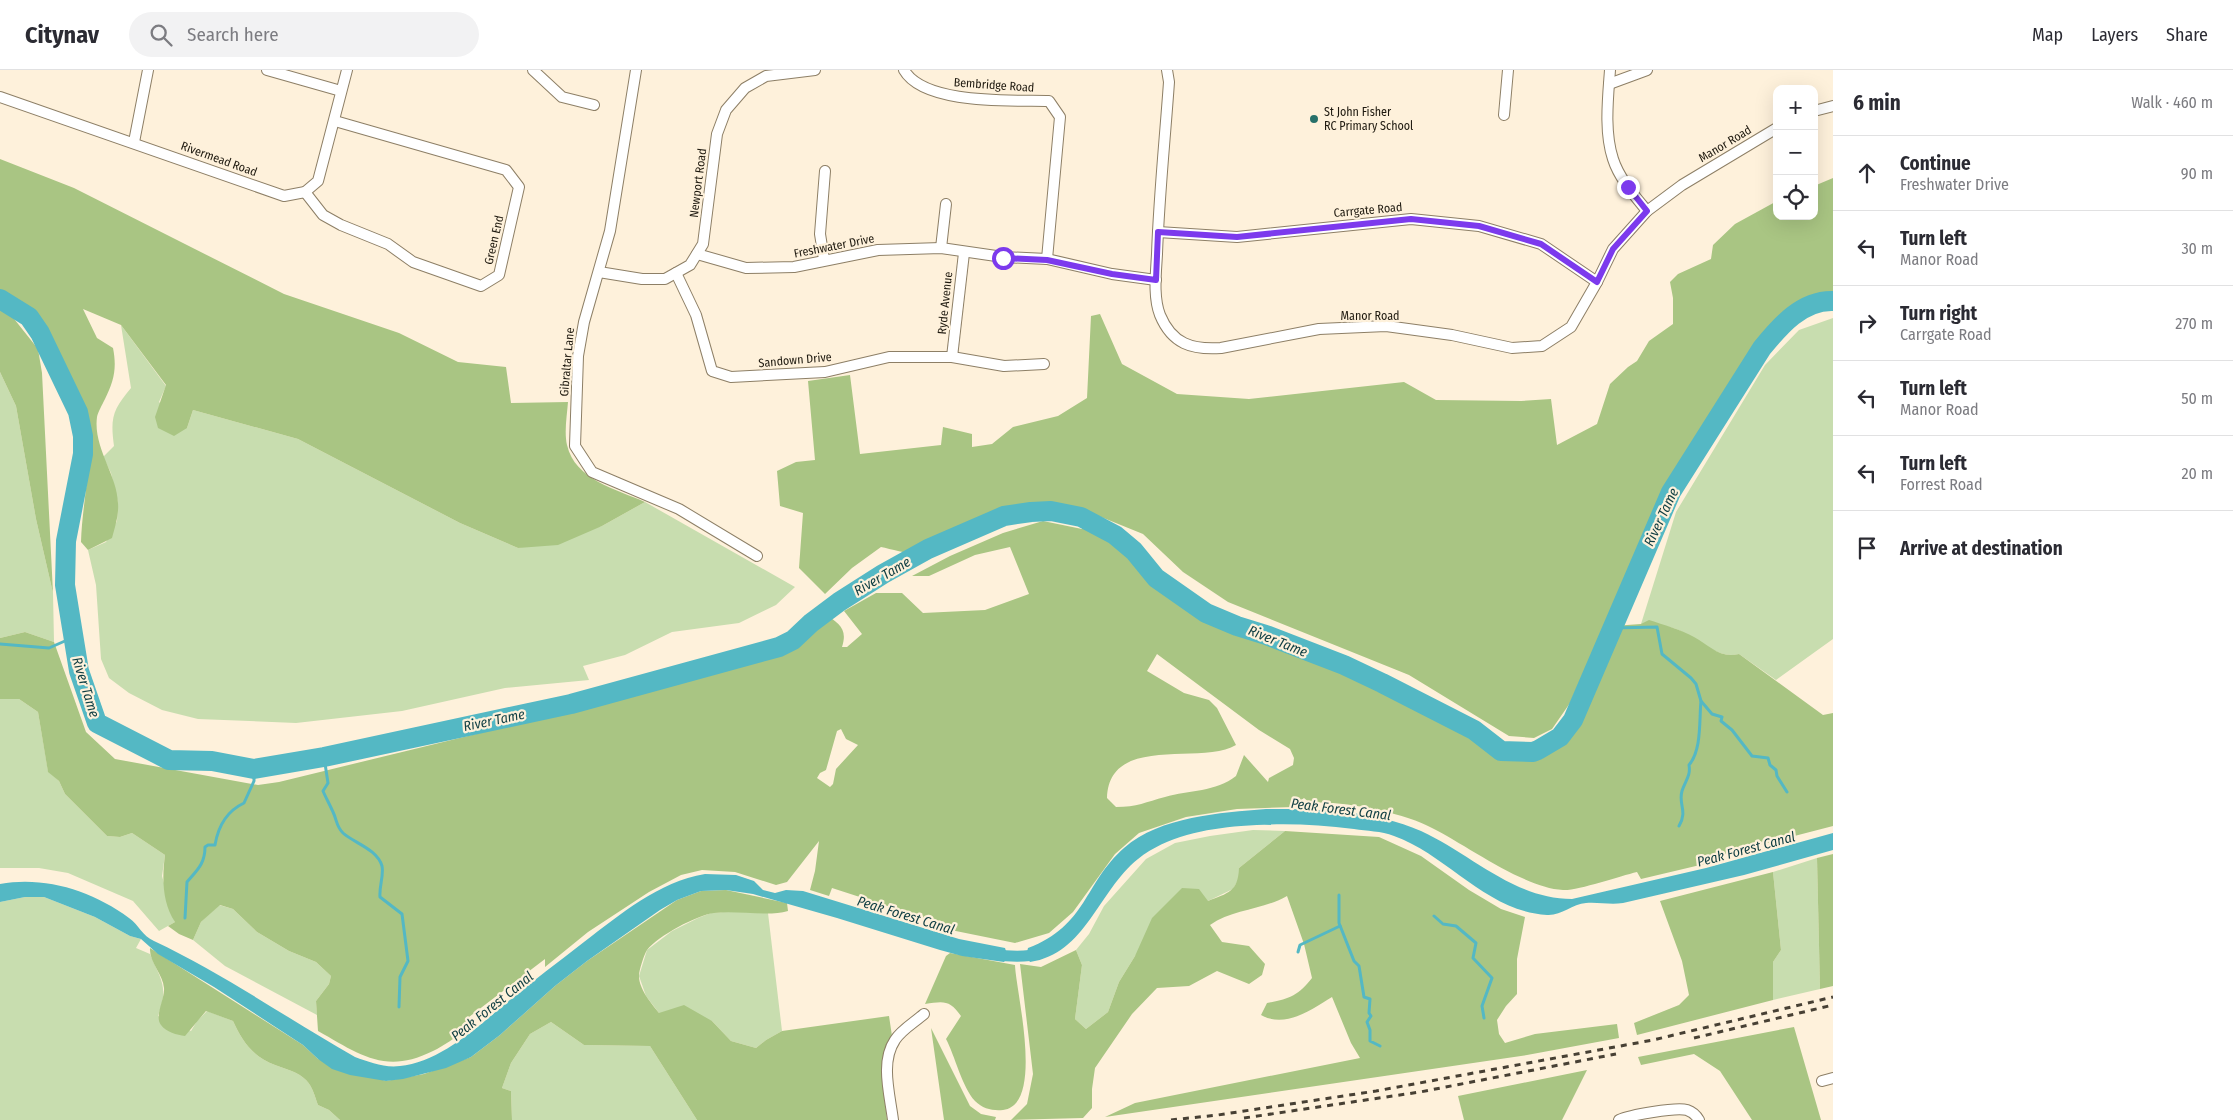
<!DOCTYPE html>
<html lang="en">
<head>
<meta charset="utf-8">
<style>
	body { margin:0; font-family:"Fira Sans Condensed",sans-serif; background:#f2f2f3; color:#2b2b33 }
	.controls { position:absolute; right:15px; top:15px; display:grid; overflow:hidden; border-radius:10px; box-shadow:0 5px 20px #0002 }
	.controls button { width:45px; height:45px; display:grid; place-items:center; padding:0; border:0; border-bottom:1px solid #e1e1e2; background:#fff; color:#2b2b33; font:25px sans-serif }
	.stop { position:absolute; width:15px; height:15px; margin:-11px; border:4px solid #7c3aed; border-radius:50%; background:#fff }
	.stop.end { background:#7c3aed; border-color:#fff; box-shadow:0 1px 5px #0008 }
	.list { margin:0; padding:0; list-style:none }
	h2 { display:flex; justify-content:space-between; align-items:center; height:65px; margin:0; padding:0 20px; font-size:21px }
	h2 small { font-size:16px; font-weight:400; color:#7c7c81 }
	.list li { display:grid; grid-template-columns:32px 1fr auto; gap:15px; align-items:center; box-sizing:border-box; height:75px; padding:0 20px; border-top:1px solid #e1e1e2 }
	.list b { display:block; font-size:19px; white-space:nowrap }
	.list p { margin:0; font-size:16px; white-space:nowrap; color:#7c7c81 }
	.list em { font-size:16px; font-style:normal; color:#7c7c81 }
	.icon { flex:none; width:28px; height:28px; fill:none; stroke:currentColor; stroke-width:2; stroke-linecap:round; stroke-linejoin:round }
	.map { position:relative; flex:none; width:1833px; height:1050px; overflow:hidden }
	header { display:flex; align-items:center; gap:30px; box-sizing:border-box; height:70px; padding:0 25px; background:#fff; border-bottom:1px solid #e1e1e2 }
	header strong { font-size:24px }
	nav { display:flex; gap:28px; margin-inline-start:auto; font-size:18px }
	.search { width:350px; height:45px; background:#f2f2f3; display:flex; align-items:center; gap:12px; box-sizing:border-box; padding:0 18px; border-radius:28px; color:#7c7c81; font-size:19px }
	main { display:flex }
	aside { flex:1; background:#fff }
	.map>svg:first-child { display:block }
	.green { fill:#c8ddaf }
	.forest { fill:#a9c583; fill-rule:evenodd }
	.water { fill:#54b8c4 }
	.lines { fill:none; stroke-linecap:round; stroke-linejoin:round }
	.stream { stroke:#54b8c4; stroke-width:3 }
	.canal { stroke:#54b8c4; stroke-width:11 }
	.river { stroke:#54b8c4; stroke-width:20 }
	.street-casing { stroke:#8d7f66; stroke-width:12 }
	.street { stroke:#fff; stroke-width:10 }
	.rail { stroke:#474034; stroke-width:3; stroke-dasharray:6 6; stroke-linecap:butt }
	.route { stroke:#7c3aed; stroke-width:6 }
	.poi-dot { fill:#277069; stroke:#fef1db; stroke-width:2 }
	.labels { text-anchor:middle; stroke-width:4.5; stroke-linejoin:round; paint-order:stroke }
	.street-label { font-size:12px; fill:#1e190f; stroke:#fef1db }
	.poi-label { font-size:12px; fill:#1e190f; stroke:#fef1db; text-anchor:start }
	.water-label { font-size:14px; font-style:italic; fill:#0f3e43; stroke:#fef1db }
</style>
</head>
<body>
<header>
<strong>Citynav</strong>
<div class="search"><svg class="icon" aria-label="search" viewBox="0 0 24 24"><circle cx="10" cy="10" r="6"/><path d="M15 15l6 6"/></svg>Search here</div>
<nav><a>Map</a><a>Layers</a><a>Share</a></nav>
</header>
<main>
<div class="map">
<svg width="1833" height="1050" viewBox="0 0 1833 1050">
	<rect width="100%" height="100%" fill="#fef1db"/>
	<g class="green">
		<path d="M1833,248V569L1776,610L1739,584C1718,590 1696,567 1676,559C1666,555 1652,555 1641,554L1676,442L1765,295L1799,260Z"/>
		<path d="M121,255L166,316L159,332L187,358L193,340L298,369L460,453L518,478L602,456L645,432L795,517L776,535L739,553L672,562L625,585L583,596L589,610L505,618L402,641L296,653L198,649L162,640L129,623L109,608L101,589L96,515L88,480L106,472L117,451L118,433L111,403L103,387L114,376C110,347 113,340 131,318Z"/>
		<polygon points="0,302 16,336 36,449 53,523 54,572 25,562 0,568"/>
		<polygon points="0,629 19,629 38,642 48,701 59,711 65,724 107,766 120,767 132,763 165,785 162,806 175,852 159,861 133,831 68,803 39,798 0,798"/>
		<polygon points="1253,760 1285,761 1239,798 1239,809 1233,819 1208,831 1135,886 1119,912 1108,942 1086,959 1075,949 1082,895 1076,880 1089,864 1104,836 1146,789 1175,773 1210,766"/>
		<polygon points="1817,788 1820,919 1773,930 1773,892 1781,880 1773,802"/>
		<path d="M25,827H44L95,847L130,866L141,869L136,878L150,884C161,910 169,917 158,946L191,961L197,951L207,941L233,951C242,971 253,987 275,995C286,999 298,1002 306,1010C313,1017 315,1027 318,1035L329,1040L340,1050H0V832Z"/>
		<polygon points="219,835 233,839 257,862 289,881 316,892 331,906 329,914 316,931 317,945 225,896 193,870 201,852"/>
		<polygon points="738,841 768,843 782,961 766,970 756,978 731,971 712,951 659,943 646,926 639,906 647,880 672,861 698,848 711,843"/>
		<polygon points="551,952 584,975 650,976 697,1050 512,1050 511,1021 502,1018 511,993 530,964"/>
	</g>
	<g class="forest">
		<path d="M0,89L74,118L284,224L399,263L458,292L506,297L511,333L568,332C567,345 564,362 567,375C575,410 616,419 645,432L602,456L558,475L518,478L460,453L298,369L193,340L187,358L174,366L158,358L155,347L166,315L121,255L83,239L97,268L113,278C117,298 114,311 105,329C102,335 98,342 97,347C93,378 117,404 118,433C119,445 115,457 112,468L88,480L81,472C82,438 90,404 89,370C88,348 48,256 33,241C23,232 12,227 0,223Z"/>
		<path d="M1833,108V231C1802,230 1780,256 1762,278L1671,422L1652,466L1646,461L1570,633L1552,659L1534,668L1509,666L1409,605L1228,532L1183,502L1143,464L1074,436L1070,444C1024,437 992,450 951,469C943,472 927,483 919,484C911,485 891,479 881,477L852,498L825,524L799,498L803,443L780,436L777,401L796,392L815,390L808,311L850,305L860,384L941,375L943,357L972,364V377L992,374L1013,357L1058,346L1087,328L1091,246L1100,244L1122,294L1177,324L1249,329L1404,312L1436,330L1521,331L1551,329L1557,375L1597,354L1610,314L1628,297L1637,291L1649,271L1673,254V228L1670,212L1678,204L1711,189L1713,175L1735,154L1777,131V146H1814V116Z"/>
		<polygon points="0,238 11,245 38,279 42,303 53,523 36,449 16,336 0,302"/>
		<path d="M1081,447L1115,465L1134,481L1156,508L1206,543L1236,556L1266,565L1344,595L1382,613L1474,660L1501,681L1533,682L1560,667L1573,650L1613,556L1641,554L1649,550C1664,555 1680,559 1694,567C1709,575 1720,589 1739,584L1823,645L1833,643V756L1714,787L1717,791L1641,809L1637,802C1620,806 1577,821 1563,820C1524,818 1468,776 1432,758C1405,743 1340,730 1310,733L1304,728L1292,737L1237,739L1186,747L1139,763L1115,784L1073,842L1049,863L1015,873L936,857L937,852L832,818L829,826L810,820L815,801L819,771L787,812L776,815L735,802L702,800L681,805L649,822L588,862L545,897V889L469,947L465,961C455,967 444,976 433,981C385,1005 359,984 318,961L316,931L329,914L331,906L316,892L289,881L257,862L233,839L220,835L201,852L193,870L179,864L168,856L175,852C162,833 162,807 165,785L132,763L120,767L107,766L65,724L59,711L48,702L38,642L19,629H0V568L25,562L54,572L86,662L115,689L258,715L279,712L648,622L645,615L719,592L779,577L793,570L824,543C839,554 848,558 842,577H847L862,564L844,541L876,523H902L923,543L985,540L1029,524L1010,477L975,485L929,506H912L950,486L1003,463L1043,451L1082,459ZM1157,584L1259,660L1290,679L1294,688L1293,695L1269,708L1268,712L1244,685L1236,706C1216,722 1189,720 1165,727C1146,732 1137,737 1116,737L1107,728C1109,663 1202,696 1236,675L1217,638L1209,630L1184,623L1147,601ZM841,659L846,669L858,675L836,699L833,714L830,717L817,708L820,703L826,700L837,661Z"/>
		<path d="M1285,761L1379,767L1421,786L1469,820L1501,839L1525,847L1517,889V924L1506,936L1497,950L1499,964L1505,973L1535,964L1617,954L1619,968L1527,985L1105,1047L1135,1033L1360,988L1351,973L1332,927C1312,939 1286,959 1261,945L1267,933C1289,929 1298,926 1312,908L1304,874L1287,826C1263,840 1233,839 1210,855L1222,872L1249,876L1265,894L1262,905L1249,914L1217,901L1189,916L1157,918L1132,944L1095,998L1092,1019V1038L1083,1048L1011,1050L1027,1034L1033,1004L1020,894L1041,897L1076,880L1082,895L1075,949L1086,959L1108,942L1119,912L1135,886L1152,848L1182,818L1199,819L1208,831C1228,823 1238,822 1239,798Z"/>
		<polygon points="1833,784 1833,916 1820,919 1817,788"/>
		<polygon points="1773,802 1781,880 1773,892 1773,930 1637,965 1634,953 1679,935 1689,925 1682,891 1660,831"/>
		<path d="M726,820L787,833L788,841C768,847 737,840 714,843C697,845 658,866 647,880C644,885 639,900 639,906C639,919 651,933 659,943L684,935L712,951L731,971L756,978L766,970L782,961L889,946L892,966L883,1010L887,1050H697L650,976L584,975L551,952L530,964L511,993L502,1018L511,1021L512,1050H340L329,1040L318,1035C315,1027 313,1017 306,1010C298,1002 286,999 275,995C253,987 242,971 233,951L206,941L185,966C177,965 166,962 161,955C154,946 165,929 164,918C163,904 149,892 150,878L303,975L318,989L386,1011L424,1004L471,987L500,965L555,916L587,891L677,830L701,821Z"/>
		<path d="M950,883L1015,895C1016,922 1045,1035 1003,1040C993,1041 983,1039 975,1031C962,1017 955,986 946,969L961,946C950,930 944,931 925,934L946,886Z"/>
		<polygon points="1794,957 1821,1050 1752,1050 1720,1001 1694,984 1641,995 1638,987"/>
		<polygon points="931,958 970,1036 981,1044 996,1047 995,1050 944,1050"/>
		<polygon points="1587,1000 1562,1050 1464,1050 1458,1026"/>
	</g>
	<g class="water">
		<path d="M1266,739C1317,739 1374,740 1421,761C1471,784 1514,829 1572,829L1706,798L1833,763V780L1744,805L1623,833C1610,835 1599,832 1586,833C1572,834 1561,846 1547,845C1486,841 1449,786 1394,766C1381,761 1367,761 1354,759C1315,754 1279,753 1241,756C1205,759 1167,766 1138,789C1098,821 1086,884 1030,892L1026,886L1028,878C1087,856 1084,813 1124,778C1161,746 1220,743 1266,739Z"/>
		<path d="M705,804L736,805L754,811L763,820L775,823L786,820L803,821L959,869L1005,878L1008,887L1004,892L962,886L940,880L837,848L753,824L726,820L701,821L677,830L660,840L587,891L555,916L500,965L471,987L446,998L403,1009L386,1011L350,1005L332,999L318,989L303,975L214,917L158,884L141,869L130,866L95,847L44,827H25L0,832V814C46,806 92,821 129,848C139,855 142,866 154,871C224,904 288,949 355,987C369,992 384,998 400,996C438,993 478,957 506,933C532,912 558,892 584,872C621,844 658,812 705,804Z"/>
	</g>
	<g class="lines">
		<g class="stream">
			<polyline points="1612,558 1657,557 1662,584 1691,608 1696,614 1701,631 1712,644 1722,647 1721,651 1732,660 1752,686 1768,688 1770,695 1776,700 1777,706 1787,722"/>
			<polyline points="0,574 49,578 74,567"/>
			<path d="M324,687L328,713L323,721C326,728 330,735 333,742C337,750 336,756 343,763C354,773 377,779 382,796C384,806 379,816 380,827L402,844L408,891L400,907L399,937"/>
			<path d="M1679,756C1688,741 1678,734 1682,721C1685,711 1691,706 1689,695C1702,680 1699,650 1701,631"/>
			<polyline points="1339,825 1339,853 1354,891 1359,896 1364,927 1370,929 1369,943 1371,946 1367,952 1370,960 1370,971 1380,976"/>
			<polyline points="1434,846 1443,854 1456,856 1476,873 1473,888 1492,908 1482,936 1484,948"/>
			<path d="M185,848L187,812C197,800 205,794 205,777L208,775H215C218,757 227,741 244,733L254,711V699"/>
			<polyline points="1298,882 1300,875 1340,856"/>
		</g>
		<path class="canal" d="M993,884C1010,887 1025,888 1041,883"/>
		<path class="river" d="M0,229L29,247L40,263L78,342L83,366V384L66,471L65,515L79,601L97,653L169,690L212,691L254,699L324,687L571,634L779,577L793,570L811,553L839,532L883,504L928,479L1004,446L1031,442L1051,441L1081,447L1115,465L1134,481L1156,508L1206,543L1237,556L1266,565L1344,595L1382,613L1474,660L1501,681L1533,682L1538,680L1560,667L1573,650L1671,422L1762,278C1780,256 1802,230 1833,231"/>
		<defs>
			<g id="street">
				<polyline points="267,0 341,21"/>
				<polyline points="533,0 562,27 594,35"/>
				<polyline points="636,0 610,161 584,252 578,286 575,376 592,402 679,439 757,486"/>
				<path d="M904,0C924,35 1012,30 1049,31L1060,47L1047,189"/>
				<path d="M1167,0L1169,12C1165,69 1159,126 1157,184C1156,203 1153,227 1160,245C1172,274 1192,280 1221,278L1319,259L1386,256L1452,265L1512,278L1542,276L1571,257L1597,212L1613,179L1647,141L1682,115L1777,58"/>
				<path d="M1610,0C1608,28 1604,62 1613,89C1619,108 1634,125 1647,141"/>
				<polyline points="1609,14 1647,0"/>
				<polyline points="0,27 284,126 305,122 318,111 347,0"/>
				<polyline points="1814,41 1833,36"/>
				<polyline points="1504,45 1508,0"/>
				<polyline points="134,72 148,0"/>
				<polyline points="305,122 323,145 341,155 388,174 413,192 481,216 499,205 519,117 506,100 335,51"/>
				<polyline points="1158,162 1237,167 1411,149 1479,156 1541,174 1597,212"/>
				<polyline points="941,178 946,134"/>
				<polyline points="697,184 746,198 794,197 878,180 941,178 1003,187 1047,189 1112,204 1156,210"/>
				<polyline points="824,189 820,164 825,101"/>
				<polyline points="599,202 642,209 665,209 690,195 703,174 717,64 726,40 745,18 766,6 815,0"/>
				<polyline points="676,203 696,245 712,301 731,307 825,302 889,287 952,287 1004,296 1044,294"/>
				<polyline points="952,287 964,183"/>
				<polyline points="1822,1011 1833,1008"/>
				<path d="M893,1050C890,1025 880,992 895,970C901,960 915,952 924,944"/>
				<path d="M1619,1050C1630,1045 1676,1037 1687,1040C1693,1042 1696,1045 1699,1050"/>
			</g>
		</defs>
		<use href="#street" class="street-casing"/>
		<use href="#street" class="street"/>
		<g class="rail">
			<polyline points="1694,968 1833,935"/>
			<polyline points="1244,1048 1420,1022 1616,984"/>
			<polyline points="1171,1050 1218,1045 1376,1021 1653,970 1833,927"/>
		</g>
	</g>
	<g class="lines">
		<polyline class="route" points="1003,188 1047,190 1112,204 1156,210 1158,162 1237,167 1411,149 1479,156 1541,174 1597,212 1613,179 1647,141 1628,117"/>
	</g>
	<circle class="poi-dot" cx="1314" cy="49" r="5"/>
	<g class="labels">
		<g class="street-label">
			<text transform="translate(994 15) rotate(4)" y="4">Bembridge Road</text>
			<text transform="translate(1725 74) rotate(-31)" y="4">Manor Road</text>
			<text transform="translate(219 89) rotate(20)" y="4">Rivermead Road</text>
			<text transform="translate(698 113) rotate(-83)" y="4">Newport Road</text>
			<text transform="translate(1368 140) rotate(-5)" y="4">Carrgate Road</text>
			<text transform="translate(494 170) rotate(-77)" y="4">Green End</text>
			<text transform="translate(834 176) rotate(-11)" y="4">Freshwater Drive</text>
			<text transform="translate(945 233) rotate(-84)" y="4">Ryde Avenue</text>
			<text x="1370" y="250">Manor Road</text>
			<text transform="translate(795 290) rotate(-5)" y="4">Sandown Drive</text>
			<text transform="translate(567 292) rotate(-85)" y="4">Gibraltar Lane</text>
		</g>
		<g class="poi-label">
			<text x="1324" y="46">St John Fisher<tspan x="1324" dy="14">RC Primary School</tspan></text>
		</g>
		<g class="water-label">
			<text transform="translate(1661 447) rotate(-65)" y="5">River Tame</text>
			<text transform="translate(882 506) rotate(-30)" y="5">River Tame</text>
			<text transform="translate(1278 571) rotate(22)" y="5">River Tame</text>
			<text transform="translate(86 617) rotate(73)" y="5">River Tame</text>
			<text transform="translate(494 650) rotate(-12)" y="5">River Tame</text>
			<text transform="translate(1341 739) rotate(7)" y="5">Peak Forest Canal</text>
			<text transform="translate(1746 779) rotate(-15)" y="5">Peak Forest Canal</text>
			<text transform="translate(906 845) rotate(17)" y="5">Peak Forest Canal</text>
			<text transform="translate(492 936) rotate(-39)" y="5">Peak Forest Canal</text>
		</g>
	</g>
</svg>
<div class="controls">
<button>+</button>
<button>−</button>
<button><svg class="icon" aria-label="locate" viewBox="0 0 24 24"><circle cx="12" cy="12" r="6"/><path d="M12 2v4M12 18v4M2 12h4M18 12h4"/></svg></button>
</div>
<div class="stop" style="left:1003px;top:188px"></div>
<div class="stop end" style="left:1628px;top:117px"></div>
</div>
<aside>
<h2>6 min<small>Walk · 460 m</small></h2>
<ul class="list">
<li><svg class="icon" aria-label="ahead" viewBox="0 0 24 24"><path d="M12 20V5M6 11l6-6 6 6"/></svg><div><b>Continue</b><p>Freshwater Drive</p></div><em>90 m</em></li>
<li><svg class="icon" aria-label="left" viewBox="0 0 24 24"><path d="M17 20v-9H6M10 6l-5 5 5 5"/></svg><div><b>Turn left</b><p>Manor Road</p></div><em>30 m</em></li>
<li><svg class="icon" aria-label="right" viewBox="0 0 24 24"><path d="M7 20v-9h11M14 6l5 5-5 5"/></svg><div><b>Turn right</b><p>Carrgate Road</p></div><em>270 m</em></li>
<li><svg class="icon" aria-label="left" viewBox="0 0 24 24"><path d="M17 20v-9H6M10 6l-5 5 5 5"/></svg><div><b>Turn left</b><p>Manor Road</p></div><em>50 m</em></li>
<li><svg class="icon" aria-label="left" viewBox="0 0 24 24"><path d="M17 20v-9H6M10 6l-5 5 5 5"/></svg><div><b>Turn left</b><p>Forrest Road</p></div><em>20 m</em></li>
<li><svg class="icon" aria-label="arrive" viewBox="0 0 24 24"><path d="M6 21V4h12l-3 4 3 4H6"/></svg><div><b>Arrive at destination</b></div></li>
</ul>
</aside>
</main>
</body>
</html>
